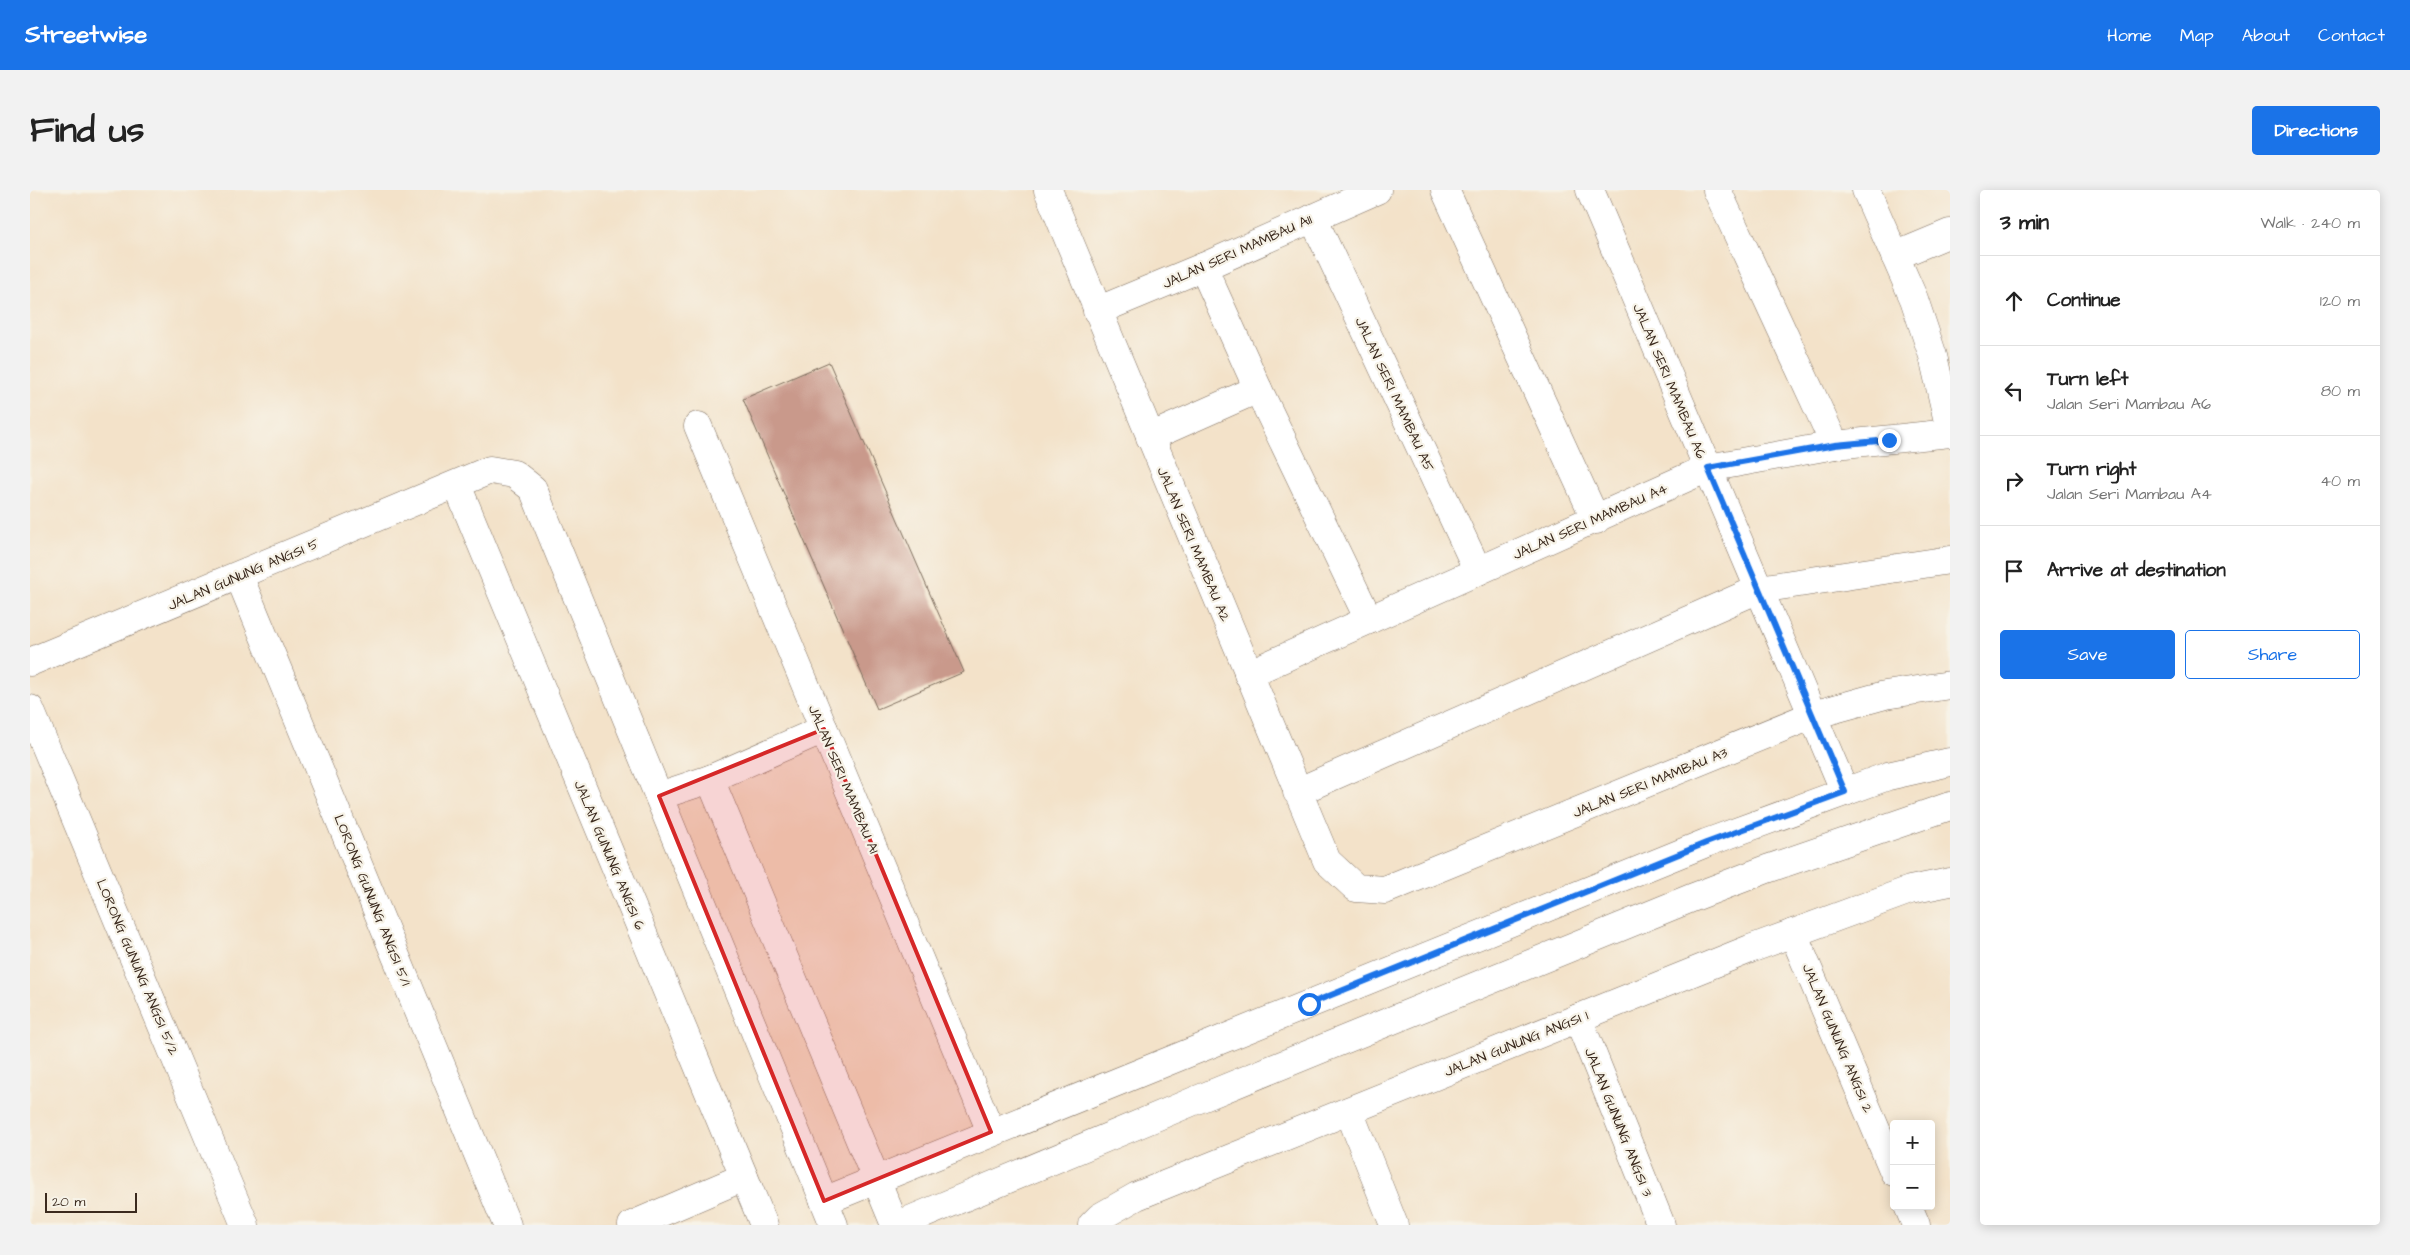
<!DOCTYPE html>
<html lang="en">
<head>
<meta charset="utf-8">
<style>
	body { margin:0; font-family:"Architects Daughter",sans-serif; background:#f2f2f2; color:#222 }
	.controls { position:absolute; right:15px; bottom:15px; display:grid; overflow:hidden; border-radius:5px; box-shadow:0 2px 12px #0003 }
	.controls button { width:45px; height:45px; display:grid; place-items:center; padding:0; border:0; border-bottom:1px solid #e0e0e0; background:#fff; color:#222; font:25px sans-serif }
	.scale { position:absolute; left:15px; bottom:12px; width:92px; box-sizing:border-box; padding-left:5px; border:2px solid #3b2a1e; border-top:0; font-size:14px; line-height:18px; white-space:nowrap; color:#3b2a1e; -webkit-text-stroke:4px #f7f3e8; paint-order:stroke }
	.stop { position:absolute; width:15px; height:15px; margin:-11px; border:4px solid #1a73e8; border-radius:50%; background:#fff }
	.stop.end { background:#1a73e8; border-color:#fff; box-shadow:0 1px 5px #0008 }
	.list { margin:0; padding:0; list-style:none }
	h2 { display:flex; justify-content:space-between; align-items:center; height:65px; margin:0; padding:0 20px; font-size:21px }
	h2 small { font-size:16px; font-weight:400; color:#767676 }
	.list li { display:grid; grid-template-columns:32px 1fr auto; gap:15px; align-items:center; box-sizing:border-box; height:90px; padding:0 20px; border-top:1px solid #e0e0e0 }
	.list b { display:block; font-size:19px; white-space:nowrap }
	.list p { margin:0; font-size:16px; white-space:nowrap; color:#767676 }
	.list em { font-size:16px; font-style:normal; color:#767676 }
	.actions { display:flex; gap:10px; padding:15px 20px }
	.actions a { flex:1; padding:11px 0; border:1px solid #1a73e8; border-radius:5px; text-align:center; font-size:18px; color:#1a73e8 }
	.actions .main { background:#1a73e8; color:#fff }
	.icon { flex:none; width:28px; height:28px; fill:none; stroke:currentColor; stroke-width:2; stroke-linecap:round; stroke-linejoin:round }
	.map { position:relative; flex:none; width:1920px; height:1035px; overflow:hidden; border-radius:5px }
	header { display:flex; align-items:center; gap:30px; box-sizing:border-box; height:70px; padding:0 25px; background:#1a73e8; color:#fff }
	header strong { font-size:24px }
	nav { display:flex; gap:28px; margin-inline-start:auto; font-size:18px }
	.intro { display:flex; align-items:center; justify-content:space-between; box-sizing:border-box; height:120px; padding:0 30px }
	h1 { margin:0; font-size:35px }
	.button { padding:12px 22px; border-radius:5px; background:#1a73e8; color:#fff; font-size:18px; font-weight:700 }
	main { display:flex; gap:30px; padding:0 30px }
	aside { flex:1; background:#fff; border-radius:5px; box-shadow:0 2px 12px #0003 }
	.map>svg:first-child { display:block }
	.building { fill:#c9998b }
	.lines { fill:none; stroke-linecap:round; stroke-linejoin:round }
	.minor-casing { stroke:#7b6a5a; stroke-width:29 }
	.minor { stroke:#fff; stroke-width:28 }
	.route { stroke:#1a73e8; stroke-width:6 }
	.marked { fill:#d62828; fill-opacity:0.2; stroke:#d62828; stroke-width:4; stroke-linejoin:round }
	.labels { text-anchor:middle; stroke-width:4.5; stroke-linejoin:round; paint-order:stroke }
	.street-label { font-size:14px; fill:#3b2a1e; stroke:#f7f3e8 }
</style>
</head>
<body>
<header>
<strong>Streetwise</strong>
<nav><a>Home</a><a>Map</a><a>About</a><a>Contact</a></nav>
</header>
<div class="intro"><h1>Find us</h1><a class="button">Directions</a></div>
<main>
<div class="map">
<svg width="1920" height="1035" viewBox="0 0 1920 1035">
	<rect width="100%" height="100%" fill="#f7f3e8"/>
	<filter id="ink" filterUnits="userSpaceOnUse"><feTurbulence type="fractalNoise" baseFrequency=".02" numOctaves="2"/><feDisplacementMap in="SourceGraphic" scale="10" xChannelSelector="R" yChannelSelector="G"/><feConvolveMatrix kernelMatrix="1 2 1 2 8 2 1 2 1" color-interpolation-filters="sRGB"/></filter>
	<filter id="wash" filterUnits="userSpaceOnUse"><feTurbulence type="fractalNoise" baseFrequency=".0096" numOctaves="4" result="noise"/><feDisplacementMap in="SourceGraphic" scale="20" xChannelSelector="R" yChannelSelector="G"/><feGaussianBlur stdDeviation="1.12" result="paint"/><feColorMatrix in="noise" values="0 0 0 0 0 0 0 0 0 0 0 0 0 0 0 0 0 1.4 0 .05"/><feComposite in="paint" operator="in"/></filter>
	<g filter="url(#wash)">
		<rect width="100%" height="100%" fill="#f3e2c9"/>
		<g id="blocks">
			<polygon class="building" points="799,172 934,482 847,519 713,209"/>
		</g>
	</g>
	<g filter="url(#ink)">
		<use href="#blocks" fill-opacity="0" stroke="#7b6a5a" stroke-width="1"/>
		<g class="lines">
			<defs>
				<g id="minor">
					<polyline points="1018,0 1297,671 1326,698 1355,700 1783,525 1855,505 1920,495"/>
					<polyline points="1415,0 1566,330"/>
					<polyline points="1560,0 1815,602"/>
					<polyline points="1687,0 1805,255"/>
					<polyline points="1836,0 1884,109 1903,166 1920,240"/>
					<polyline points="1283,28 1448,381"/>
					<polyline points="1865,66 1920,43"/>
					<polyline points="1173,77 1228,199 1339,430"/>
					<polyline points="1067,121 1173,77 1347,0"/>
					<polyline points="668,236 961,942"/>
					<polyline points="1120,247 1228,199"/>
					<polyline points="427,295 734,1035"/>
					<polyline points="209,386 477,1035"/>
					<polyline points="0,472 460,280 484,284 503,299 804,1035"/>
					<polyline points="1218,484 1678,278 1805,255 1920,243"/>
					<polyline points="0,519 215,1035"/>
					<polyline points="680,589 794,539"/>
					<polyline points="1267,602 1729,399 1920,370"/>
					<polyline points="629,606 680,589 865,1035"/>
					<polyline points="1763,743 1864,982"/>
					<polyline points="1548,828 1631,1035"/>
					<polyline points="1319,921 1364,1035"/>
					<polyline points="794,1011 1676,653 1858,586 1920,572"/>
					<polyline points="1878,1016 1886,1035"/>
					<polyline points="602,1035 714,987"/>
					<polyline points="868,1035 1164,911 1664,707 1737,679 1920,616"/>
					<polyline points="1062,1035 1070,1027 1107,1006 1720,759 1880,700 1920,692"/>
				</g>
			</defs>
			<use href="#minor" class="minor-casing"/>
			<use href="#minor" class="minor"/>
		</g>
	</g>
	<g class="lines" filter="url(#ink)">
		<polyline class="route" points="1279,814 1676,653 1815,602 1678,278 1805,255 1859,250"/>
	</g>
	<path class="marked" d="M794,539L961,942L794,1011L629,606Z"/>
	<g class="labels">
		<g class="street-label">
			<text transform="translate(1207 61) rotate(-24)" y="5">JALAN SERI MAMBAU A11</text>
			<text transform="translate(1640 191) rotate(67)" y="5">JALAN SERI MAMBAU A6</text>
			<text transform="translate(1365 204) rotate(65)" y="5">JALAN SERI MAMBAU A5</text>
			<text transform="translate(1560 331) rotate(-24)" y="5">JALAN SERI MAMBAU A4</text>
			<text transform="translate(1164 354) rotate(67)" y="5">JALAN SERI MAMBAU A2</text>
			<text transform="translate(213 384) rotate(-23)" y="5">JALAN GUNUNG ANGSI 5</text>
			<text transform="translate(814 589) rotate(67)" y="5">JALAN SERI MAMBAU A1</text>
			<text transform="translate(1620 592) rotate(-22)" y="5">JALAN SERI MAMBAU A3</text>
			<text transform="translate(580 665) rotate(67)" y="5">JALAN GUNUNG ANGSI 6</text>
			<text transform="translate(343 710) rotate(68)" y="5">LORONG GUNUNG ANGSI 5/1</text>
			<text transform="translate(108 777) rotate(67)" y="5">LORONG GUNUNG ANGSI 5/2</text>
			<text transform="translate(1808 848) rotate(67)" y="5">JALAN GUNUNG ANGSI 2</text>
			<text transform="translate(1486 853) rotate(-22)" y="5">JALAN GUNUNG ANGSI 1</text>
			<text transform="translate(1589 932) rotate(68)" y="5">JALAN GUNUNG ANGSI 3</text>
		</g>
	</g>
</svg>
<div class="controls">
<button>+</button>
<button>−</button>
</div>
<div class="scale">20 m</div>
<div class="stop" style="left:1279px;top:814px"></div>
<div class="stop end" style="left:1859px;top:250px"></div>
</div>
<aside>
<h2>3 min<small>Walk · 240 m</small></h2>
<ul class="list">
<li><svg class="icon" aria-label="ahead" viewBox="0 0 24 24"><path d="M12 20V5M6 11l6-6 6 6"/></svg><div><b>Continue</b></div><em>120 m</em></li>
<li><svg class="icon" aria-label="left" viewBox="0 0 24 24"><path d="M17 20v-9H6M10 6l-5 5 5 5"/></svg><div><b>Turn left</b><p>Jalan Seri Mambau A6</p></div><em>80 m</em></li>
<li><svg class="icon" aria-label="right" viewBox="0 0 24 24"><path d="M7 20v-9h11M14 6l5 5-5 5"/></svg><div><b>Turn right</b><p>Jalan Seri Mambau A4</p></div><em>40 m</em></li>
<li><svg class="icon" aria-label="arrive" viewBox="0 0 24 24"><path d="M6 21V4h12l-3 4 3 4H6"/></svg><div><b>Arrive at destination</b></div></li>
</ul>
<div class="actions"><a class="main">Save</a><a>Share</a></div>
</aside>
</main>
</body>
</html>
